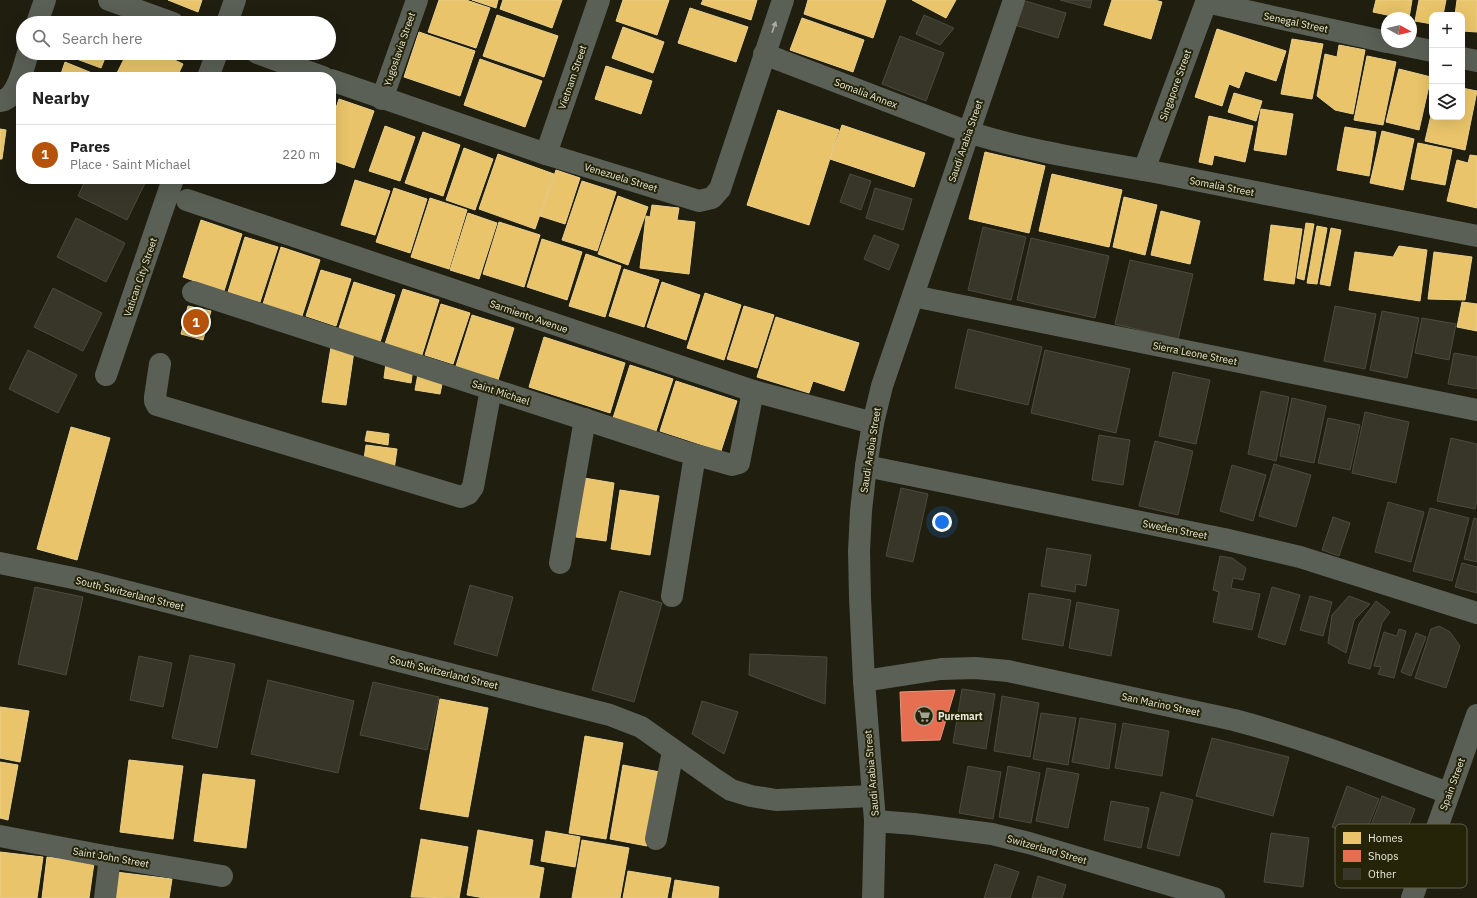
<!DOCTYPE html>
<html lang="en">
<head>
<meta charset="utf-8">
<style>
	body { margin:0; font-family:"IBM Plex Sans",sans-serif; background:#f6f6f6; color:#222 }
	.controls { position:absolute; right:12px; top:12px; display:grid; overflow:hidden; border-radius:8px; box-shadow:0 4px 16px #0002 }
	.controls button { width:36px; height:36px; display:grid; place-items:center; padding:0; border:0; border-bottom:1px solid #e0e0e0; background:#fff; color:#222; font:20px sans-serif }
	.compass { position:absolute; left:1381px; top:12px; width:36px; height:36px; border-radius:50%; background:#fff; box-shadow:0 4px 16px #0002; rotate:98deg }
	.you { position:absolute; left:942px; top:522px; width:14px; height:14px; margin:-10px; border:3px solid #fff; border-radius:50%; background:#1a73e8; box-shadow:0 0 0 6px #1a73e833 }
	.badge { display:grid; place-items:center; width:26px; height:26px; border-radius:50%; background:#b45309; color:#fff; font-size:13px; font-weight:700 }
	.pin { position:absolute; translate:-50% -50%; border:2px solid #fff; box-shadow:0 1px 4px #0006 }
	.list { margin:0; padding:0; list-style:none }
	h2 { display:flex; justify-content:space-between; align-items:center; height:52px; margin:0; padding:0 16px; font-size:17px }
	h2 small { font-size:13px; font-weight:400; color:#767676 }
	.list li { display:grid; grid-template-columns:26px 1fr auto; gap:12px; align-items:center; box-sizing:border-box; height:60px; padding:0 16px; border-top:1px solid #e0e0e0 }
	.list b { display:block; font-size:15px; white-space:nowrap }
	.list p { margin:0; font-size:13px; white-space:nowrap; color:#767676 }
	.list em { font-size:13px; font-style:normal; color:#767676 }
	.icon { flex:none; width:22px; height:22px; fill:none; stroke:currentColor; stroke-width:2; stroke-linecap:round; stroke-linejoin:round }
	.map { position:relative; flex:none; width:1477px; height:898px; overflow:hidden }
	.search { position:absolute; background:#fff; box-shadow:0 4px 16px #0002; left:16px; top:16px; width:320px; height:44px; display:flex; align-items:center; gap:10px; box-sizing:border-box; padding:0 14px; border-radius:22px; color:#767676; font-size:15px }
	.panel { position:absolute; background:#fff; box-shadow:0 4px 16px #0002; left:16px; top:72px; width:320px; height:112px; border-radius:16px }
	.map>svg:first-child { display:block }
	.homes { fill:#e9c46a; stroke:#e9cf8c }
	.shops { fill:#e76f51; stroke:#e8947a }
	.building { fill:#383529; stroke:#4d4a3e }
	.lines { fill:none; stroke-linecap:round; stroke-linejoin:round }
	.street { stroke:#5a6056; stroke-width:22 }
	.oneway { fill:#a9ac9f }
	.labels { text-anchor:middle; stroke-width:4; stroke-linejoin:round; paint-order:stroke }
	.street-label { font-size:10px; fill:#eaeada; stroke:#252409 }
	.poi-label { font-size:10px; font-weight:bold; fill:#eaeada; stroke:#252409; text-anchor:start }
	.key { fill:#252409; stroke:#605f48; stroke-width:1 }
	.key-label { font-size:11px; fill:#eaeada }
</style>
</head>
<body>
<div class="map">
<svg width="1477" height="898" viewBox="0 0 1477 898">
	<rect width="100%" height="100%" fill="#1f1e0f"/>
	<g class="homes">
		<polygon points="168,0 202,0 198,12"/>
		<polygon points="439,0 466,0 490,8 476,48 428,32"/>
		<polygon points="472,0 498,0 496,8"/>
		<polygon points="503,0 562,0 552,28 500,9"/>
		<polygon points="623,0 669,0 657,35 616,21"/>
		<polygon points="703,0 757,0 751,20 701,4"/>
		<polygon points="808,0 886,0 873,38 804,14"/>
		<polygon points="912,0 956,0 946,18"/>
		<polygon points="1112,0 1155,0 1162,2 1151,39 1104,25"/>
		<polygon points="1376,0 1412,0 1409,18 1401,18 1373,12"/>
		<polygon points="1419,0 1446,0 1443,15 1432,15 1432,24 1415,21"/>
		<polygon points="1457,0 1477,0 1477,32 1462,31 1462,15 1455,15"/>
		<polygon points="690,8 748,27 736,62 678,43"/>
		<polygon points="497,15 558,36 544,77 483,56"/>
		<polygon points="802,18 864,40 853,72 790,50"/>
		<polygon points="623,27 664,42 653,73 612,58"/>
		<polygon points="1217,29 1286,51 1276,81 1245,71 1239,88 1229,84 1222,106 1195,97"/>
		<polygon points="419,32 475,51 460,96 404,77"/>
		<polygon points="1292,39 1323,44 1312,99 1281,94"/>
		<polygon points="1339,45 1365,50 1353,114 1335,110 1317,96 1325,54 1337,57"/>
		<polygon points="76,53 107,53 101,68 74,58"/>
		<polygon points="127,53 160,53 183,64 177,77 115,77"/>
		<polygon points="1367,56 1396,62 1383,125 1354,120"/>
		<polygon points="480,59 542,81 525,127 464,105"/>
		<polygon points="65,62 92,73 90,77 60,77"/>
		<polygon points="606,66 652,81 641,114 595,99"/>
		<polygon points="1399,69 1431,77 1419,130 1386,122"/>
		<polygon points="1462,88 1477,91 1465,150 1425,141 1432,111 1432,117 1462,117"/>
		<polygon points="1234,93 1262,101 1256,121 1228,112"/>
		<polygon points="339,99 374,111 354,168 331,160 331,123"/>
		<polygon points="1261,109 1293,114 1286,155 1254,150"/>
		<polygon points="778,110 839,130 809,225 747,205"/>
		<polygon points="1209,116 1253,126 1245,162 1214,155 1212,165 1199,162"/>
		<polygon points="842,125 925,153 914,187 830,159"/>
		<polygon points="385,126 415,137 400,181 369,171"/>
		<polygon points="1345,127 1376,132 1369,176 1337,170"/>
		<polygon points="0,129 6,130 2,159 0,159"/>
		<polygon points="1382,131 1414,139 1403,190 1370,183"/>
		<polygon points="423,132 460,145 443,196 405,183"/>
		<polygon points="1418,143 1452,150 1445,185 1411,179"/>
		<polygon points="464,148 493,159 475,210 446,200"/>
		<polygon points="985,152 1045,166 1029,233 969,219"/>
		<polygon points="498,154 554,174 535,229 479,209"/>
		<polygon points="1470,155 1477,156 1477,208 1447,201 1457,160 1468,163"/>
		<polygon points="556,170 580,178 565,224 540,216"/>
		<polygon points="1052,174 1122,190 1109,247 1039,231"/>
		<polygon points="355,180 390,191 375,235 341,225"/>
		<polygon points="582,181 616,192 597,251 562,240"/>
		<polygon points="394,188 427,199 410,253 376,242"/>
		<polygon points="618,196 648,207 628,265 598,254"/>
		<polygon points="1124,197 1157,205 1145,255 1113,247"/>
		<polygon points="430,198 467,210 449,269 411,257"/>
		<polygon points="652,205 679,208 677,220 695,222 689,274 640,268 646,216 650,217"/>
		<polygon points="1161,211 1200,221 1190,264 1151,255"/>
		<polygon points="468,213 497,223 479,279 450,270"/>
		<polygon points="201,220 242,234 224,291 183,277"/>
		<polygon points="499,222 540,235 524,287 483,274"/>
		<polygon points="1306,223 1314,224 1304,280 1297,278"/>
		<polygon points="1271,225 1302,229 1294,284 1264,280"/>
		<polygon points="1317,226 1327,228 1317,284 1307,283"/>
		<polygon points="1331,228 1341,230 1330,286 1320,284"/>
		<polygon points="245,237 278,247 260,302 228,292"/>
		<polygon points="542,239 582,252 567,300 527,287"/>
		<polygon points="1399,246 1427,250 1420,301 1349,290 1355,252 1393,257"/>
		<polygon points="281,247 320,260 302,316 263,304"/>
		<polygon points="1434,252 1472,257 1465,300 1428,299"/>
		<polygon points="586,254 621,266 605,317 569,306"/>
		<polygon points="624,269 659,280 644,327 609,316"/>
		<polygon points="321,270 351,279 336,326 306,316"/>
		<polygon points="354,282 395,295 380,342 339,328"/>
		<polygon points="662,282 700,295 686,340 647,327"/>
		<polygon points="403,289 439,300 421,358 384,347"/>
		<polygon points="705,293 741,305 724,360 687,348"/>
		<polygon points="1462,302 1477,304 1477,331 1457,327"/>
		<polygon points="441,304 470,313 453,364 425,355"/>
		<polygon points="188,306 211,311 203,340 181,334"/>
		<polygon points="744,306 774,315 757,368 727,359"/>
		<polygon points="472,315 514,328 498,380 456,366"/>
		<polygon points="776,317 859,343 844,391 813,381 809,393 757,377"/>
		<polygon points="544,337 625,363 610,413 529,387"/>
		<polygon points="331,347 354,351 346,405 322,402"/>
		<polygon points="386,363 413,368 411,383 384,378"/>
		<polygon points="630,365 673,379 656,431 613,418"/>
		<polygon points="418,374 443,379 440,394 415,390"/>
		<polygon points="676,381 737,401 721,451 660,431"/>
		<polygon points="71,427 110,438 77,560 37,549"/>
		<polygon points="367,431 389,434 388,445 365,441"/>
		<polygon points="366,445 397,449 394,470 363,466"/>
		<polygon points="584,478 614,483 606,541 576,537"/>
		<polygon points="620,490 659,496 650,555 611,549"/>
		<polygon points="440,699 488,708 468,817 420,809"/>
		<polygon points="0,707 29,711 20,762 0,758"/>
		<polygon points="585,736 623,743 606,839 569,833"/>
		<polygon points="129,760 183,766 173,839 120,832"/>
		<polygon points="0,762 18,765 8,820 0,818"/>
		<polygon points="623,765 660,772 647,846 610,839"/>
		<polygon points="203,774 255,780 246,848 194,841"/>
		<polygon points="478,830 533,840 529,865 544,868 539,898 484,898 467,895"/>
		<polygon points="546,831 580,837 575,867 541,861"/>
		<polygon points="421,839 468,847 459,898 411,897"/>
		<polygon points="582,840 629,848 620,898 572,898"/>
		<polygon points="0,852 43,857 37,898 0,898"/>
		<polygon points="47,857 94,863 89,898 42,898"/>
		<polygon points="628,871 671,878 667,898 623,898"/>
		<polygon points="116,872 172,879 169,898 112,898"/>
		<polygon points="675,880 719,887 718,898 672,898"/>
	</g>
	<polygon class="shops" points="955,690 940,740 902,741 900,692"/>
	<g class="building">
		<polygon points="1022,0 1066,13 1058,38 1008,23"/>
		<polygon points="1060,0 1092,0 1090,8"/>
		<polygon points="924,15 954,28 940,45 916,34"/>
		<polygon points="900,36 944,53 926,101 882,84"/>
		<polygon points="850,174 871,181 861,210 840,202"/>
		<polygon points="86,179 142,179 146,181 127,220 78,196"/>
		<polygon points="875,188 912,199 903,230 866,218"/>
		<polygon points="76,218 125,243 106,282 57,257"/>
		<polygon points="983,227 1026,237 1011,300 968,290"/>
		<polygon points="874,235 899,245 889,270 864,259"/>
		<polygon points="1031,238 1109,256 1095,318 1017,300"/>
		<polygon points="1130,260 1193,274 1178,339 1115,324"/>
		<polygon points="53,288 102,313 83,351 34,327"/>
		<polygon points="1335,306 1376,314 1365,369 1324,361"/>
		<polygon points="1382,311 1419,318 1407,378 1370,370"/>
		<polygon points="1422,318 1456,324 1449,360 1415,353"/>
		<polygon points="968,329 1042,347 1028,405 955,388"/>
		<polygon points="28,350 77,375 58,413 9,389"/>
		<polygon points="1045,350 1130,369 1116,433 1031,413"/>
		<polygon points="1454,353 1477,357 1477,389 1448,384"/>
		<polygon points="1173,372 1210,380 1196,444 1159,436"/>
		<polygon points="1261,391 1289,397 1276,461 1248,454"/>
		<polygon points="1292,398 1326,406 1314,463 1280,456"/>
		<polygon points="1365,412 1409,422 1396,483 1352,473"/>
		<polygon points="1328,418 1360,425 1350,470 1318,463"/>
		<polygon points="1099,435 1130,440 1123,485 1092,480"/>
		<polygon points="1451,438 1477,444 1477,501 1475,509 1437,501"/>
		<polygon points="1155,441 1193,451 1178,515 1139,506"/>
		<polygon points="1274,464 1311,475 1296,527 1259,516"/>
		<polygon points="1232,465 1266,475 1253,521 1220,511"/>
		<polygon points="901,488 928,494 913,562 886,556"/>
		<polygon points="1388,502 1424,512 1411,562 1375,552"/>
		<polygon points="1430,508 1469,518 1452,581 1413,571"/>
		<polygon points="1333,517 1350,523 1339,556 1322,550"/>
		<polygon points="1474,518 1477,519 1477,562 1464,559"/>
		<polygon points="1047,548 1091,555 1086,586 1076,584 1075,592 1041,586"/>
		<polygon points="1220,556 1232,558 1246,568 1243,580 1233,578 1231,588 1260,594 1252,630 1213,622 1219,592 1213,590"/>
		<polygon points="1462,563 1477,567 1477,593 1455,587"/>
		<polygon points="470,585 513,597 497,656 454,644"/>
		<polygon points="35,587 83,597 66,675 18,664"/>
		<polygon points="1272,587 1300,595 1285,645 1258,637"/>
		<polygon points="620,591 662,603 634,702 592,690"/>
		<polygon points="1029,593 1071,600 1063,646 1022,639"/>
		<polygon points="1310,596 1332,602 1323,636 1300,630"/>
		<polygon points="1349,596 1370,604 1354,620 1346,653 1328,643 1332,615"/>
		<polygon points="1376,601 1390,612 1382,623 1370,669 1348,663 1359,624"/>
		<polygon points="1077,602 1119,610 1111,656 1069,648"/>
		<polygon points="1439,626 1450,632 1460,646 1446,688 1415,678 1431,629"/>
		<polygon points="1399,629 1406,631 1394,678 1378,674 1381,667 1374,666 1384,632 1397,636"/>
		<polygon points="1416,633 1426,637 1411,676 1401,672"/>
		<polygon points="750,654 827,657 825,704 749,675"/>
		<polygon points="190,655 235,664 217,748 172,738"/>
		<polygon points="139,656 172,663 163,707 130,700"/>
		<polygon points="268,680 354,701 338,773 251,754"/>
		<polygon points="373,682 439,697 427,750 360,735"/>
		<polygon points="962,689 995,694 986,749 953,743"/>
		<polygon points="1002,696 1039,703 1030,757 994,751"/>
		<polygon points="702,701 738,712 724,754 692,734"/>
		<polygon points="1041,713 1076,718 1068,765 1033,759"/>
		<polygon points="1080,718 1116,724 1109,769 1072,762"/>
		<polygon points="1123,723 1169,731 1162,776 1115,768"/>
		<polygon points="1212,738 1289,757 1273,816 1196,796"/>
		<polygon points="968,766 1001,772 993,819 959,813"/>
		<polygon points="1008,766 1040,773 1031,823 999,817"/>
		<polygon points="1047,768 1079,774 1068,828 1036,821"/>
		<polygon points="1347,786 1379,799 1363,839 1332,827"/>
		<polygon points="1161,792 1193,800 1179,856 1147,848"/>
		<polygon points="1382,796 1415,809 1397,857 1364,844"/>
		<polygon points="1111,801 1149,808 1141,848 1104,840"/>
		<polygon points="1271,833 1309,838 1303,887 1264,882"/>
		<polygon points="995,864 1019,872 1010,898 984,898"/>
		<polygon points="1038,876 1066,885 1062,898 1032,898"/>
	</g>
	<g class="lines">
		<g class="street">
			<polyline points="109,0 173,23"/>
			<polyline points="1206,2 1387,42"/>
			<polyline points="37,23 45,0"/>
			<polyline points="227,23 235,0"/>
			<polyline points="1388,42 1432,51"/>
			<polyline points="257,53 323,77"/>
			<path d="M764,54L968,132C1031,152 1096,161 1160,173C1266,194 1371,215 1477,236"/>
			<polyline points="1462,58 1477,61"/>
			<polyline points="208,77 217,53"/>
			<polyline points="331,80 546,154 699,201 712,198 720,189 783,0"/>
			<polyline points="382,99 417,0"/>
			<path d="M0,101C18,99 23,67 28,53"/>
			<polyline points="546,154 599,0"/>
			<polyline points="1144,170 1207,0"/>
			<polyline points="187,200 753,391 873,423"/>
			<polyline points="193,292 682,451 732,465 739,463 753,391"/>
			<polyline points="913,296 1477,410"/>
			<polyline points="160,364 155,397 155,401 157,405 461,497 468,494 473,487 491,389"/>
			<polyline points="106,375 173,179"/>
			<polyline points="866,466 1224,539 1300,557 1477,613"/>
			<polyline points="0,563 78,579 610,715 641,727 716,780 731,790 751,796 776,800 873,796"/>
			<polyline points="560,563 585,419"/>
			<polyline points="672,596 695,455"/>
			<path d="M864,681L941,669L975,668L1008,671L1234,720C1307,739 1378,767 1448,793"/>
			<polyline points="875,821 914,824 992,834 1029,843 1214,898"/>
			<polyline points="0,836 110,857 222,876"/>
			<polyline points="656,839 673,751"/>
			<polyline points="105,898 110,857"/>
			<polyline points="873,898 875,821 864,681 860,598 859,551 861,511 866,466 873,423 882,386 1014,0"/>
			<polyline points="1412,898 1477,715"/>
		</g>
	</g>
	<defs><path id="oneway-solid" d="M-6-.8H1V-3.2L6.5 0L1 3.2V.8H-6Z"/></defs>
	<use class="oneway" href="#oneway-solid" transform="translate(774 27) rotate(-71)"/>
	<defs>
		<symbol id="supermarket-ring" viewBox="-11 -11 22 22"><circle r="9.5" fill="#252409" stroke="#a3a393" stroke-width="1.5"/><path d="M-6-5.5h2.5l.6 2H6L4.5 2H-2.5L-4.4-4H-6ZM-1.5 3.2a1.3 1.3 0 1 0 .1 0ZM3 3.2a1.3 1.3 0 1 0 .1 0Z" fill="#a3a393"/></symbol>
	</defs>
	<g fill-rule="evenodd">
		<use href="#supermarket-ring" x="913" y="705" width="22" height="22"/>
	</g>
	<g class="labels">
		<g class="street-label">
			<text transform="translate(1296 22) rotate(12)" y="4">Senegal Street</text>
			<text transform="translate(399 49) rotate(-71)" y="4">Yugoslavia Street</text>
			<text transform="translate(572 77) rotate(-71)" y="4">Vietnam Street</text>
			<text transform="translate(1175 85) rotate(-70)" y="4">Singapore Street</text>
			<text transform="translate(866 93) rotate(21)" y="4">Somalia Annex</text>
			<text transform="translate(965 141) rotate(-71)" y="4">Saudi Arabia Street</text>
			<text transform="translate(621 177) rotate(17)" y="4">Venezuela Street</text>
			<text transform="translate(1222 186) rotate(11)" y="4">Somalia Street</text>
			<text transform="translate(140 277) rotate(-71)" y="4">Vatican City Street</text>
			<text transform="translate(529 316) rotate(19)" y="4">Sarmiento Avenue</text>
			<text transform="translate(1195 353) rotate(11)" y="4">Sierra Leone Street</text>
			<text transform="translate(501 392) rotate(18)" y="4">Saint Michael</text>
			<text transform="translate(870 450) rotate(-81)" y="4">Saudi Arabia Street</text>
			<text transform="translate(1175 529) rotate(11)" y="4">Sweden Street</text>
			<text transform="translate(130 593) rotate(14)" y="4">South Switzerland Street</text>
			<text transform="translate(444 672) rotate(14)" y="4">South Switzerland Street</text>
			<text transform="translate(1161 704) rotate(12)" y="4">San Marino Street</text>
			<text transform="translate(871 773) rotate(-95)" y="4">Saudi Arabia Street</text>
			<text transform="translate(1452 784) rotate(-70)" y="4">Spain Street</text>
			<text transform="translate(1047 849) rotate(16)" y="4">Switzerland Street</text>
			<text transform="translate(111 857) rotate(10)" y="4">Saint John Street</text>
		</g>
		<g class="poi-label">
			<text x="938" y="720">Puremart</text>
		</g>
	</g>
	<rect x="1335" y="824" width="132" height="64" rx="6" class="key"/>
	<rect x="1343" y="832" width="18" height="12" fill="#e9c46a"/>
	<rect x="1343" y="850" width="18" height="12" fill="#e76f51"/>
	<rect x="1343" y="868" width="18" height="12" fill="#383529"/>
	<g class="key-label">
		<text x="1368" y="842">Homes</text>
		<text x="1368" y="860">Shops</text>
		<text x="1368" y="878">Other</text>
	</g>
</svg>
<div class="controls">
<button>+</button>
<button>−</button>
<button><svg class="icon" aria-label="layers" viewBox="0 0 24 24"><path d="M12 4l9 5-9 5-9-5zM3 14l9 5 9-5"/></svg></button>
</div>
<svg class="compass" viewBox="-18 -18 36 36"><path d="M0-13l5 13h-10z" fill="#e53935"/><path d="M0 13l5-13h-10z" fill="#767676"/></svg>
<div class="you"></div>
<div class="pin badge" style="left:196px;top:322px">1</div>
<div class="search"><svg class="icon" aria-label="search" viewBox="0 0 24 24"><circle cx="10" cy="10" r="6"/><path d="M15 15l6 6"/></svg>Search here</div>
<section class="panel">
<h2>Nearby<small></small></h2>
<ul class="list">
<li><span class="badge">1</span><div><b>Pares</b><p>Place · Saint Michael</p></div><em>220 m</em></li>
</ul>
</section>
</div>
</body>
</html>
